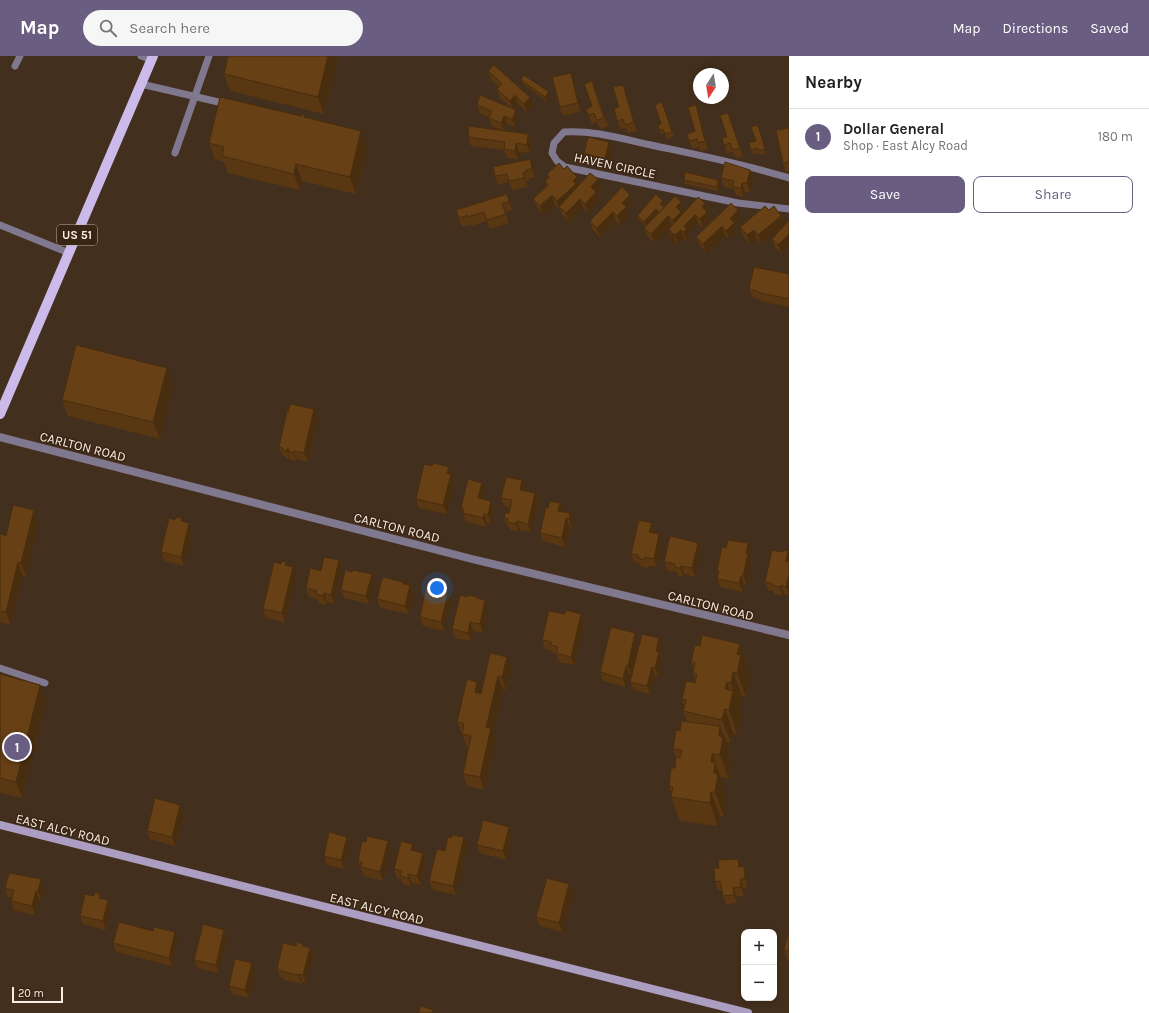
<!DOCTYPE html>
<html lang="en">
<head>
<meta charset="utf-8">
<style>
	body { margin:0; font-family:Karla,sans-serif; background:#f6f6f6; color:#202124 }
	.controls { position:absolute; right:12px; bottom:12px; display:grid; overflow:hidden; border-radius:8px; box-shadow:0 2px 6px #0003 }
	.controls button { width:36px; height:36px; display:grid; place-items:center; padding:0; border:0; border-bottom:1px solid #e0e0e0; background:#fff; color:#202124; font:20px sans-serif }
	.compass { position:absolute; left:693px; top:12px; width:36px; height:36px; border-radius:50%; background:#fff; box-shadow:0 2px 6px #0003; rotate:192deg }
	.scale { position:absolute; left:12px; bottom:10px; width:51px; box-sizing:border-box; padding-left:4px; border:2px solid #f9ece1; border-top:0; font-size:11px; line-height:14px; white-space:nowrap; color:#f9ece1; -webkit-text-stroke:3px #382513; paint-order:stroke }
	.you { position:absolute; left:437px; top:532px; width:14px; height:14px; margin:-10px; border:3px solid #fff; border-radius:50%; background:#1a73e8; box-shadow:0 0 0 6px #1a73e833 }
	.badge { display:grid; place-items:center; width:26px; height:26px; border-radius:50%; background:#695d81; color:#fff; font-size:13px; font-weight:700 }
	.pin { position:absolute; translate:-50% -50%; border:2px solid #fff; box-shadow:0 1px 4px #0006 }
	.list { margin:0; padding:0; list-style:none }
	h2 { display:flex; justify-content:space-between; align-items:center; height:52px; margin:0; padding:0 16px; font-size:17px }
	h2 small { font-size:13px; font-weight:400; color:#757577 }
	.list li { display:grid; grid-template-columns:26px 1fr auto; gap:12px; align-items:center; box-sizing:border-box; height:56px; padding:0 16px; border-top:1px solid #e0e0e0 }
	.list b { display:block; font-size:15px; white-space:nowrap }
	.list p { margin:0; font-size:13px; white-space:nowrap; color:#757577 }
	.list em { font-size:13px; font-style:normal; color:#757577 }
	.actions { display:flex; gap:8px; padding:12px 16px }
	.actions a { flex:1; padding:9px 0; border:1px solid #695d81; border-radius:8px; text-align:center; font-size:14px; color:#695d81 }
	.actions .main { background:#695d81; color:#fff }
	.icon { flex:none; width:22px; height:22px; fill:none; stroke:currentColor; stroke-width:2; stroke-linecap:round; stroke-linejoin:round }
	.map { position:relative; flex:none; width:789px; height:957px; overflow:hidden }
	header { display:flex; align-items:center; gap:24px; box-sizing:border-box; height:56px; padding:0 20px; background:#695d81; color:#fff }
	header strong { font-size:19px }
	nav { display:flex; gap:22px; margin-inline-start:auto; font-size:14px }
	.search { width:280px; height:36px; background:#f6f6f6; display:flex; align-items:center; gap:10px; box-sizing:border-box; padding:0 14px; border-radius:22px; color:#757577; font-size:15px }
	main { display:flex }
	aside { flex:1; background:#fff }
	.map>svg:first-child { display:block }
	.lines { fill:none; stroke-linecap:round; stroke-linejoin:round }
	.lane { stroke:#80788f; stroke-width:7 }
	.street { stroke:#80788f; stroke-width:8 }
	.secondary { stroke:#ab9ec2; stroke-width:8 }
	.primary { stroke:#ccbbea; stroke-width:10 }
	.wall { fill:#593712 }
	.shaded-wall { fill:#482d0f }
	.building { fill:#674015; stroke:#482d0f }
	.labels { text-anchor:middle; stroke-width:3; stroke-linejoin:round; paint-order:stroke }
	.shield { fill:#382513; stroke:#bfb0a3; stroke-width:1 }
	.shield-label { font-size:12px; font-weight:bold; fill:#f9ece1 }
	.street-label { font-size:13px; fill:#f9ece1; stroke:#382513 }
</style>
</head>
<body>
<header>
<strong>Map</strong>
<div class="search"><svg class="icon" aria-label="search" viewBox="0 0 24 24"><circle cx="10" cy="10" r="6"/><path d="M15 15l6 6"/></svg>Search here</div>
<nav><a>Map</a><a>Directions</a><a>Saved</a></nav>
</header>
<main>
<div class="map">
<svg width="789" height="957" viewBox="0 0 789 957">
	<rect width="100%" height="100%" fill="#432f1d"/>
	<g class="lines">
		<g class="lane">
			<polyline points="141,0 152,4"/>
			<polyline points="15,10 20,0"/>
			<polyline points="141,28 227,48"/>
			<polyline points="175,97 209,0"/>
			<path d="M789,122C744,108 698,99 651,89C623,83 593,74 564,76L554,87L552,97L557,105L565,111L738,147L789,153"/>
			<polyline points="0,169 69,197"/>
			<polyline points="0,612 45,627"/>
		</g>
		<polyline class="street" points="0,381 472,503 789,579"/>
		<polyline class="secondary" points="0,769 748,957"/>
		<polyline class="primary" points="0,358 153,0"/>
	</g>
	<g class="wall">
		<polygon points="338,0 324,58 230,35 224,18"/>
		<polygon points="488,15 533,49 527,56 518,48 514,53 519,62 515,71 507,68 504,75 528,78 531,87 530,97 519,96 518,103 507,102 504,94 471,90 468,81 503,75 492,70 489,61 480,57 477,49 511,52 500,42 497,33 499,31 491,24"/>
		<polygon points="571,17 574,25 581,55 563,60 560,51"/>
		<polygon points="521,24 549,36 550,41 547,46 523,28"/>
		<polygon points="592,25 608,70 600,73 597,66 592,68 586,53 592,50"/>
		<polygon points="623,29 637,75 628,77 626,72 621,73 617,65 619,51"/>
		<polygon points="662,46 674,80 667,83 665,77 661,78 658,69 661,68"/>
		<polygon points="699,58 708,93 701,95 699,91 692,93 689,85 695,75"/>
		<polygon points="305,61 367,91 356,138 302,125 300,134 228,117 224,106 215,103 209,87"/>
		<polygon points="731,65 743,100 736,102 733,96 727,97 722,82 727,81"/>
		<polygon points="789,72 789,115 786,116 783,107"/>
		<polygon points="759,73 766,98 760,99 759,97 753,99 749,87 756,85"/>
		<polygon points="612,95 608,111 587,106 584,97"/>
		<polygon points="530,103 533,112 535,121 529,122 529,125 526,125 528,131 512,134 509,126 498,129 495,120"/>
		<polygon points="564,113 577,121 580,128 601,132 596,137 599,144 588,156 583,151 570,166 562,159 560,154 555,148 543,159 537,151 533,143 546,130 545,125 548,122 547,118"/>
		<polygon points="750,114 753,122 750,136 745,136 744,141 736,139 734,133 724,131 721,122"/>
		<polygon points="684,124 720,128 718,135 685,128"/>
		<polygon points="507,138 512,154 505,156 509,167 490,173 487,165 471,170 471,168 462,171 456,154"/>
		<polygon points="663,145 665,149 663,151 664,151 681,146 684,155 681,158 682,159 705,147 710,164 703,172 698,167 688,177 690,181 687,185 684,182 678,188 676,186 672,189 668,179 670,177 669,173 672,169 655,187 647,180 644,172 646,170 639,164 637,160"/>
		<polygon points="633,147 627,154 629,160 621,169 616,165 600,181 593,174 590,165"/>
		<polygon points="769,154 781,160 785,168 761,188 757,183 750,188 743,180 740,171"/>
		<polygon points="741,163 735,169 737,176 729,183 725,179 706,197 700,189 696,181"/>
		<polygon points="789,164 789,190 782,198 775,191 772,183"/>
		<polygon points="789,218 789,251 760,245 759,243 753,242 749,233"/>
		<polygon points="173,328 160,383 68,360 62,344"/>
		<polygon points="314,353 317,362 308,406 297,403 297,405 291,404 290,402 290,403 286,402 285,400 282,399 279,391 288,356"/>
		<polygon points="432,410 449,411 452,420 452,421 454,427 447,458 419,452 416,443"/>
		<polygon points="522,424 526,433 525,435 535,437 539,446 531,476 520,474 519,476 510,474 509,471 507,470 504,462 509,457 510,452 504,450 501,442"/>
		<polygon points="485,435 483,444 491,445 494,454 491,468 487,467 486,471 466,466 461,452"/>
		<polygon points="560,447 562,455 570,457 574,466 572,472 570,471 565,491 543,485 540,477 548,452"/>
		<polygon points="34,454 38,467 26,520 22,519 11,569 0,566 0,478 6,480"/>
		<polygon points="183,466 192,476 184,510 164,505 161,496"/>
		<polygon points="655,475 654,477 659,478 662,487 657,511 648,510 648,512 641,511 639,507 634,506 631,498"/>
		<polygon points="698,487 701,495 695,521 684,518 684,521 678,520 677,516 668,515 664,506"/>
		<polygon points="751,496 750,502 751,507 747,529 744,528 743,536 720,531 717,523 718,517 717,514"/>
		<polygon points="789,498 789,539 784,538 783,540 774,538 773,535 768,534 765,526"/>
		<polygon points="339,504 342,513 335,547 327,546 327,549 319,547 318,543 309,541 306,532 321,515"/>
		<polygon points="287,509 296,519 285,566 266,562 263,553"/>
		<polygon points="352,516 372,518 375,527 370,548 344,542 341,534"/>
		<polygon points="403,526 404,528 410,529 413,538 409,558 380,552 377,543"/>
		<polygon points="440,529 443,536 451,545 444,575 423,570 420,561 428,532"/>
		<polygon points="478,543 485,544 488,553 483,577 473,575 471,585 455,582 452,573"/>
		<polygon points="565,558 581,558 584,567 574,609 559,606 557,599 554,598 552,595 545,593 542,584"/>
		<polygon points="635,577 638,586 631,619 629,618 626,631 603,625 600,616"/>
		<polygon points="740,588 748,611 747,615 750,622 746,641 742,640 739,651 739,650 742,659 737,678 733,677 731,687 726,686 729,693 728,696 731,704 729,723 721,721 724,731 723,733 726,742 724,760 720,760 718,770 680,765 671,741 672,738 669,730 675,712 676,702 673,693 680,675 687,665 683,655 684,650 682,643 695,627 695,624 693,617 694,613 691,606 700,590"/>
		<polygon points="662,591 660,600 662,604 658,620 655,620 650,638 634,634 630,626"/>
		<polygon points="507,601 512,614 506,634 503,633 493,678 495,685 484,734 467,730 463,718 469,691 467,691 457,666 477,626 481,637"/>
		<polygon points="0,618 40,629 46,645 22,742 0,737"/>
		<polygon points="184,757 175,790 150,783 147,775"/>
		<polygon points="512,779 506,804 480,797 477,789"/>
		<polygon points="388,785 391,794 383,825 364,820 358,805 366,786"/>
		<polygon points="350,789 344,813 327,809 324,800"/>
		<polygon points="467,790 456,839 433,834 429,825"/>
		<polygon points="415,795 423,797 426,806 421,829 412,827 411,830 403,828 401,823 397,822 394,813"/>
		<polygon points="741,810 747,819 748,831 743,832 744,840 736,840 737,847 726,848 723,840 722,834 718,834 715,826"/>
		<polygon points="41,823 44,832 41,844 39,844 35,859 14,854 11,845 12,842 8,841 5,832"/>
		<polygon points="569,828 573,837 562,876 540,870 536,861"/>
		<polygon points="100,838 102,843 108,844 111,853 106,874 83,868 80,860 94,840"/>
		<polygon points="789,873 789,908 784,894"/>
		<polygon points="224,874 227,883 219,917 198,912 194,904"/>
		<polygon points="153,875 178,885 172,910 116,896 113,887"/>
		<polygon points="296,890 310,892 313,900 306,927 302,926 302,928 284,924 283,922 280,921 277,913"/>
		<polygon points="255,916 249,942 232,938 229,930"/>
	</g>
	<g class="shaded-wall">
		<polygon points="328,0 338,0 324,58 318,41"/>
		<polygon points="571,17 574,25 581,55 578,47"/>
		<polygon points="623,29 626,37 637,75 634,66"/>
		<polygon points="549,36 550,41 547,46 545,41"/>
		<polygon points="515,39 518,48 513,53 510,45"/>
		<polygon points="530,41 533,49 527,56 524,48"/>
		<polygon points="696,49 699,58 708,93 705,85"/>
		<polygon points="516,54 519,62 515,71 512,63"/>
		<polygon points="504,60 507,68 504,75 501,67"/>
		<polygon points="361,75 367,91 356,138 350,121"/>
		<polygon points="528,78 531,87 530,97 527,89"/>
		<polygon points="609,86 612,95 608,111 605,103"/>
		<polygon points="516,87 519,96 518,103 515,95"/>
		<polygon points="530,103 533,112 535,121 532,112"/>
		<polygon points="296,108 302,125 300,134 294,118"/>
		<polygon points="750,114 753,122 750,136 747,127"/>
		<polygon points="523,117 526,125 528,131 524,122"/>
		<polygon points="577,121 581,130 559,151 560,154 557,145 573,125"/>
		<polygon points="598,123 601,132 596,137 599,144 588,156 585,148 591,131"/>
		<polygon points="718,124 720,128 718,135 717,131"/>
		<polygon points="742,127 745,136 744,141 741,132"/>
		<polygon points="552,139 555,148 543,159 540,150"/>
		<polygon points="630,139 633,147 627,153 629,160 621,169 617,160 622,147"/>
		<polygon points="580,143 583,151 570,166 566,157"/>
		<polygon points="663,145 665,149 662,153 660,148"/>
		<polygon points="681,146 684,155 681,158 684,165 676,173 673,164 676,151"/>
		<polygon points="705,147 710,164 703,172 700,163 702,151"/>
		<polygon points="656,153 658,157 646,170 644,166"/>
		<polygon points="738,154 741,163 735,169 737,176 729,183 726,175 730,163"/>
		<polygon points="613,156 616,165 600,181 597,172"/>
		<polygon points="695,159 698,167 688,177 690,181 687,185 683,176 684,170"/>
		<polygon points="668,160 672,169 655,187 651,178"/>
		<polygon points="781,160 785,168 761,188 758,179"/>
		<polygon points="722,170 725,179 706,197 703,188"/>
		<polygon points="681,174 684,182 678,188 675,179"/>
		<polygon points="754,174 757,183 750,188 747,179"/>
		<polygon points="673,177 676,186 672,189 669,180"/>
		<polygon points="789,178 789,190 782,198 778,189"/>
		<polygon points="167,312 173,328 160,383 153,366"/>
		<polygon points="314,353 317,362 308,406 304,397"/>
		<polygon points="287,393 290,402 290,403 287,395"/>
		<polygon points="294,395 297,403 297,405 294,397"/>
		<polygon points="449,411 452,420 452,421 454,427 447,458 443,449 447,417"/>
		<polygon points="522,424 526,433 523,443 520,434"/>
		<polygon points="482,427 485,435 481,451 478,442"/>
		<polygon points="535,437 539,446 531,476 528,468"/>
		<polygon points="491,445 494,454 491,468 488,459"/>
		<polygon points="560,447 563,456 558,455"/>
		<polygon points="34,454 38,467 26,520 21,507"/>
		<polygon points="570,457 574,466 572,472 569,463"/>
		<polygon points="484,458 487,467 486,471 483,462"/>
		<polygon points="566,462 570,471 565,491 562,482"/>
		<polygon points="517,465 520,474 519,476 516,468"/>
		<polygon points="189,467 192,476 184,510 181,501"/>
		<polygon points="652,467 655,475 653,485 649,476"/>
		<polygon points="659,478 662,487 657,511 654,503"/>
		<polygon points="698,487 701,495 695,521 692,512"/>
		<polygon points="748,487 751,496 750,502 751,507 747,529 743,520 746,498"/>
		<polygon points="788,495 789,498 789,514 786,505"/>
		<polygon points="339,504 342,513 335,547 331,539"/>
		<polygon points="18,506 22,519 11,569 6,556"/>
		<polygon points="681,510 684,518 684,521 680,512"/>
		<polygon points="293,511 296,519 285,566 282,557"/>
		<polygon points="372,518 375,527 370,548 366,540"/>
		<polygon points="789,519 789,538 786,531"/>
		<polygon points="741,520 744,528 743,536 739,527"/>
		<polygon points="410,529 413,538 409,558 405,550"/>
		<polygon points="440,529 443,537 439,535"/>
		<polygon points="781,529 784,538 783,540 780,531"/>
		<polygon points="324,537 327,546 327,549 323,540"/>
		<polygon points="448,537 451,545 444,575 441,566"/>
		<polygon points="485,544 488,553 483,577 480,568"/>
		<polygon points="581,558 584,567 574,609 571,601"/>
		<polygon points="470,566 473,575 471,585 468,577"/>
		<polygon points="635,577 638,586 631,619 628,610"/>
		<polygon points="659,582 662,591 660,600 662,604 658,620 655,612 656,595"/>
		<polygon points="740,588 748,611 747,615 750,622 746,641 737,617 737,598"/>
		<polygon points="507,601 512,614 506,634 502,621"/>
		<polygon points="626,610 629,618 626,631 623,623"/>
		<polygon points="652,611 655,620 650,638 647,630"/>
		<polygon points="733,616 742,640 739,651 731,627"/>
		<polygon points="498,620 503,633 493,678 495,685 484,734 480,721 486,672"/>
		<polygon points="477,626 482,638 475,636"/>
		<polygon points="727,626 732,641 733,635 742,659 737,678 729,654 725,633"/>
		<polygon points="40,629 46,645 22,742 16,726"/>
		<polygon points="725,653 733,677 731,687 722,664"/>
		<polygon points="720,670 729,693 728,696 731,704 729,723 720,699 719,680"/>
		<polygon points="712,698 724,731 723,733 726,742 724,760 715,736 711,706"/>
		<polygon points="711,736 720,760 718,770 710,747"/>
		<polygon points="180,749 184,757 175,790 172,781"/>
		<polygon points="509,771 512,779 506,804 503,795"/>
		<polygon points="347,781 350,789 344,813 341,804"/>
		<polygon points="464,781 467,790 456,839 453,830"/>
		<polygon points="388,785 391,794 383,825 380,816"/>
		<polygon points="413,788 416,797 411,794"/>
		<polygon points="423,797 426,806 421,829 417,820"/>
		<polygon points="738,803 741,811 739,811"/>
		<polygon points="744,810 747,819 748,831 745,822"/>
		<polygon points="408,818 412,827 411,830 408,822"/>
		<polygon points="41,823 44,832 41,844 38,835"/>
		<polygon points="740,823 743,832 744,840 741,831"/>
		<polygon points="569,828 573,837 562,876 559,867"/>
		<polygon points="733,832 736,840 737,847 734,839"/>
		<polygon points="36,835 39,844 35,859 32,850"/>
		<polygon points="108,844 111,853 106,874 103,865"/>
		<polygon points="224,874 227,883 219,917 216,909"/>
		<polygon points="175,876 178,885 172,910 169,902"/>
		<polygon points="310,892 313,900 306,927 303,919"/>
		<polygon points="252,907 255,916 249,942 245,934"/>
		<polygon points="299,918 302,926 302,928 298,919"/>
	</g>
	<g class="building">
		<polygon points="228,0 328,0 318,41 224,18"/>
		<polygon points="494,9 530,41 524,48 515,39 510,45 497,33 502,28 488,15"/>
		<polygon points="571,17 578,47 560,51 552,21"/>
		<polygon points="524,19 549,36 545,41 521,24"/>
		<polygon points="592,25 604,62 597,64 594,57 588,59 586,53 592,50 584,28"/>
		<polygon points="623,29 634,66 625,69 623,63 617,65 614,52 619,51 613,31"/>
		<polygon points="480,39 516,54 512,63 504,60 501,67 489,62 492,55 477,49"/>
		<polygon points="220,41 301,60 301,58 304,58 304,61 361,75 350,121 296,108 294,118 222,100 224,91 209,87"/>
		<polygon points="662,46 672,76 665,78 663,73 659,74 658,69 661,68 655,49"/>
		<polygon points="696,49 705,85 698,87 697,83 689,85 687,78 695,75 688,51"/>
		<polygon points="728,57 740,92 733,94 730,87 724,89 722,82 727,81 720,59"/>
		<polygon points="758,69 765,93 758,95 758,92 751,94 749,87 756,85 751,71"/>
		<polygon points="469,70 528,78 527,89 516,87 515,95 504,93 505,86 468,81"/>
		<polygon points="789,72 789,106 783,107 776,74"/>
		<polygon points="588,81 609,86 605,103 584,97"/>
		<polygon points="530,103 532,112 526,114 526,116 523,117 524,122 509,125 507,118 495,120 493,111"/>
		<polygon points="725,106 750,114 747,127 742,127 741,132 732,130 734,125 721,122"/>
		<polygon points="559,107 564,113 567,110 577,121 573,125 576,128 557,145 552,139 540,150 533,143 548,129 545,125 550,121 547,118"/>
		<polygon points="685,116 718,124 717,131 684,124"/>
		<polygon points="590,117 598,123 591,131 596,136 585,148 580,143 566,157 559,151"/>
		<polygon points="622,131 630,139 622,147 626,151 617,160 613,156 597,172 590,165"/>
		<polygon points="507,138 509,146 502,148 506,158 487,164 484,156 468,161 468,159 459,162 456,154"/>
		<polygon points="656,138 663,145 660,148 664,151 659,156 656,153 644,166 637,160"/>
		<polygon points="675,140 681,146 676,151 681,156 673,164 668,160 651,178 644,172"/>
		<polygon points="698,141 705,147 702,151 707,156 700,163 695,159 684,170 687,173 683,176 681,174 675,179 673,177 669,180 668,179 672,176 669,173"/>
		<polygon points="731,147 738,154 730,163 734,167 726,175 722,170 703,188 696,181"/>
		<polygon points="765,150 769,154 774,150 781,160 758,179 754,174 747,179 740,171"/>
		<polygon points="789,164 789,178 778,189 772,183"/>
		<polygon points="754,211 789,218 789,243 757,236 757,235 749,233"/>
		<polygon points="76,289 167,312 153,366 62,344"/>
		<polygon points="290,348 314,353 304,397 294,395 294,397 288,395 289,393 287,393 287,395 283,394 283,392 279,391 287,355 288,356"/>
		<polygon points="433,407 449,411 447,417 451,418 443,449 416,443 424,408 432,410"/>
		<polygon points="506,421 522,424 520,434 535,437 528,468 517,465 516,468 507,466 508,463 504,462 505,457 509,457 512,444 501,442"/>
		<polygon points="468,423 482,427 478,442 491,445 488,459 484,458 483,462 463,457 464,453 461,452"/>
		<polygon points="550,445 560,447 558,455 570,457 569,463 566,462 562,482 540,477 546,451 548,452"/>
		<polygon points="13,449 34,454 21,507 18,506 6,556 0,555 0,478 6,480"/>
		<polygon points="176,461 182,462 181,465 189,467 181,501 161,496 169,462 175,464"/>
		<polygon points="639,464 652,467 649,476 659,478 654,503 645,501 645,504 638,502 638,499 631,498"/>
		<polygon points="670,480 698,487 692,512 681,510 680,512 675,511 675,508 664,506"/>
		<polygon points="728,484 748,487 746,498 748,498 743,520 741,520 739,527 717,523 719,515 717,514 722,491 726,492"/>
		<polygon points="772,494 783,496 783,494 788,495 786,505 789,506 789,519 786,531 781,529 780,531 771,529 771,527 765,526"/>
		<polygon points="324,501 339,504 331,539 324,537 323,540 316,538 317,535 306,532 310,512 321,515"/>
		<polygon points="282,505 286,506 285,509 293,511 282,557 263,553 274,506 281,508"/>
		<polygon points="345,514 352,516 353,514 372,518 366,540 341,534"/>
		<polygon points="383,521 403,526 403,528 410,529 405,550 377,543 382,523 383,523"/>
		<polygon points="429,526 440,529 439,535 448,537 441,566 420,561 426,531 428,532"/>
		<polygon points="460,539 467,541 468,539 477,541 477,542 485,544 480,568 470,566 468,577 452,573"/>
		<polygon points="566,554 581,558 571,601 556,597 558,591 551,589 551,586 542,584 549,555 565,558"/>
		<polygon points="611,571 635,577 628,610 626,610 623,623 600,616"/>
		<polygon points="642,578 659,582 656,595 659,596 655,612 652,611 647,630 630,626"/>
		<polygon points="702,579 740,588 737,598 741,599 737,617 733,616 731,627 727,626 725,633 733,635 729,654 725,653 722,664 683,655 686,644 682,643 686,625 695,627 697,618 693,617 695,607 691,606 695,589 700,590"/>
		<polygon points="490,597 507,601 502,621 498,620 486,672 491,672 480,721 463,718 471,680 462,678 464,668 457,666 467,623 477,626 475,636 481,638"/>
		<polygon points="0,618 40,629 16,726 0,722"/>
		<polygon points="681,665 720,670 719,680 723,681 720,699 712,698 711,706 715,707 714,717 718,718 715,736 711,736 710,747 671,741 673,731 669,730 671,712 675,712 676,701 680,702 682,694 673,693 676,674 680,675"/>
		<polygon points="155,742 180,749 172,781 147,775"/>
		<polygon points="483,764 509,771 503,795 477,789"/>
		<polygon points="329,776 347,781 341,804 324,800"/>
		<polygon points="452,779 464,781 453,830 429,825 437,793 445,795 448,781 451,782"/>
		<polygon points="367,780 388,785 380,816 361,811 362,806 358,805 362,785 366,786"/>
		<polygon points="401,785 413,788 411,794 423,797 417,820 408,818 408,822 400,820 401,815 394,813"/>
		<polygon points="738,803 739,811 744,810 745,822 740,823 741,831 733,832 734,839 723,840 720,825 715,826 714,812 719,812 718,804"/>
		<polygon points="9,817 41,823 38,835 36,835 32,850 11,845 14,834 5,832"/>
		<polygon points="547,822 569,828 559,867 536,861"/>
		<polygon points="95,836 100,838 99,842 108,844 103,865 80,860 85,838 94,840"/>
		<polygon points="119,866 153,875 154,871 175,876 169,902 113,887"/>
		<polygon points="203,868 224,874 216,909 194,904"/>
		<polygon points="789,873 789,895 784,894"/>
		<polygon points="297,886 303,888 302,890 310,892 303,919 299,918 298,919 281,915 281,914 277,913 283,887 296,890"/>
		<polygon points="235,903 252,907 245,934 229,930"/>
		<polygon points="421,950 433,954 432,957 418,957"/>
	</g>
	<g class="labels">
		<rect class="shield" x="57" y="169" width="40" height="20" rx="3"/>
		<g class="shield-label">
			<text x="77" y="183">US 51</text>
		</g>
		<g class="street-label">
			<text transform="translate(615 109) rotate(12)" y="5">HAVEN CIRCLE</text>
			<text transform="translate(83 390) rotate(14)" y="5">CARLTON ROAD</text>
			<text transform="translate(397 471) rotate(14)" y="5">CARLTON ROAD</text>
			<text transform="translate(711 549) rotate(14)" y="5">CARLTON ROAD</text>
			<text transform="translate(63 773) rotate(14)" y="5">EAST ALCY ROAD</text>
			<text transform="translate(377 852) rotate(14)" y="5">EAST ALCY ROAD</text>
		</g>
	</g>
</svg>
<div class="controls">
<button>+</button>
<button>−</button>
</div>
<svg class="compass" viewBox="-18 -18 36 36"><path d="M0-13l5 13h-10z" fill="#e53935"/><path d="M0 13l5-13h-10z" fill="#757577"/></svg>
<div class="scale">20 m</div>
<div class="you"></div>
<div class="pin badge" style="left:17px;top:691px">1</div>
</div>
<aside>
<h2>Nearby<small></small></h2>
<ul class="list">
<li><span class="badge">1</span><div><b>Dollar General</b><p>Shop · East Alcy Road</p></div><em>180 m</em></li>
</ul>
<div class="actions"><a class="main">Save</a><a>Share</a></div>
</aside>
</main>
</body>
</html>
